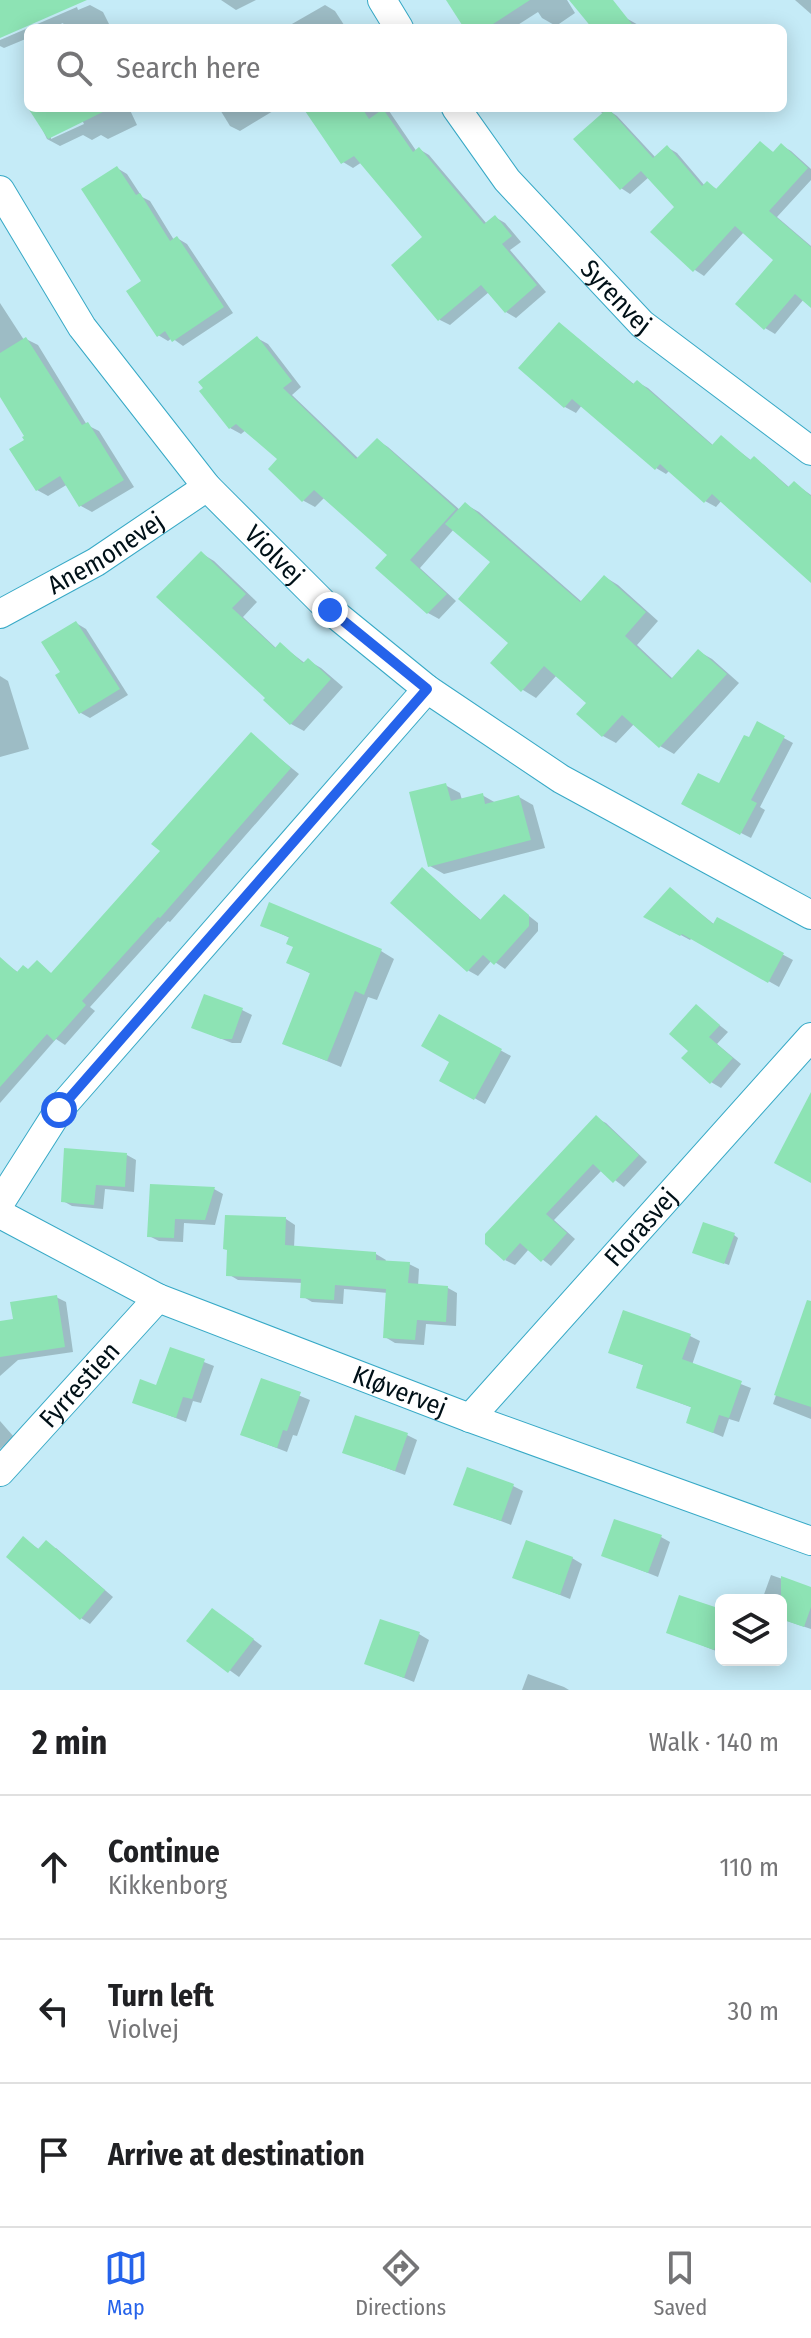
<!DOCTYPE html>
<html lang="en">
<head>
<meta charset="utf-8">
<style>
	body { margin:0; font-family:"Fira Sans Condensed",sans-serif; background:#f6f6f6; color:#202124 }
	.controls { position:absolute; right:24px; bottom:24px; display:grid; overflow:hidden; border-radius:12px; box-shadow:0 4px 20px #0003 }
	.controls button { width:72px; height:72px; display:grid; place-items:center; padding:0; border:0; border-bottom:2px solid #e0e0e0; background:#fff; color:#202124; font:40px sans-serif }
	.stop { position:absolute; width:24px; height:24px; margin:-18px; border:6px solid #2563eb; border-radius:50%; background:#fff }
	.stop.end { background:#2563eb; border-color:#fff; box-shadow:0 2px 8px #0008 }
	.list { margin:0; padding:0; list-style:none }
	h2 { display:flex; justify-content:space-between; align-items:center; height:104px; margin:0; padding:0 32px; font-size:34px }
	h2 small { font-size:26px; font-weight:400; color:#757577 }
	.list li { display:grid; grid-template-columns:52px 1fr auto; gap:24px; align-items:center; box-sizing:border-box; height:144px; padding:0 32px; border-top:2px solid #e0e0e0 }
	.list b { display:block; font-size:30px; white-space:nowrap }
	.list p { margin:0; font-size:26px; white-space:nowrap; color:#757577 }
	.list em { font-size:26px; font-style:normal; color:#757577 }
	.icon { flex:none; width:44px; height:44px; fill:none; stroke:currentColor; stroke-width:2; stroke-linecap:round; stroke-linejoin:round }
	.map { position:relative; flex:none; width:811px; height:1690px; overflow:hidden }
	.search { position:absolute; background:#fff; box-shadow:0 4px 20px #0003; left:24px; right:24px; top:24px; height:88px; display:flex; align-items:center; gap:20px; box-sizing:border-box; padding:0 28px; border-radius:12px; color:#757577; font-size:30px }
	.sheet { height:536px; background:#fff }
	nav { display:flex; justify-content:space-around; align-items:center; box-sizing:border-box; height:112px; border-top:2px solid #e0e0e0; background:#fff; font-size:22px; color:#757577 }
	nav a { display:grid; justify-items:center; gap:4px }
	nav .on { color:#2563eb }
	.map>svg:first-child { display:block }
	.shadow { fill:#0003; fill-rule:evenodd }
	.building { fill:#8de3b4 }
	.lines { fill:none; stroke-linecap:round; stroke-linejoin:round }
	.street-casing { stroke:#37a9c6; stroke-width:30 }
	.street { stroke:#fff; stroke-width:28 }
	.route { stroke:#2563eb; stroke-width:10 }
	.labels { text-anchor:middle; stroke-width:8; stroke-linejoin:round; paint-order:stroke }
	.street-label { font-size:26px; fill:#001017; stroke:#e2f5fb }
</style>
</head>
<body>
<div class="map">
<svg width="811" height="1690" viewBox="0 0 811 1690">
	<rect width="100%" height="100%" fill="#c5ebf7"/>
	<g class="shadow">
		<polygon points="221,0 256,0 236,10"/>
		<polygon points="449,0 567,0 575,13 556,26 542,18 538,12 513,28 466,28"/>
		<polygon points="795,0 811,0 811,14"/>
		<polygon points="90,5 103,12 111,28 65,28 63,23 51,28 28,28 28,38 4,48 0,46 0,40 77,7 78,10"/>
		<polygon points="325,5 335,11 346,28 285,28"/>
		<polygon points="626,18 640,26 641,28 613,28"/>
		<path d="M32,108H129L137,125L108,139L101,135L92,140L83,135L60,146L47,139ZM82,120L84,124L51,139V135Z"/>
		<polygon points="219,108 278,108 240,131 230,126"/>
		<polygon points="306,108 387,108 417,152 419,149 429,155 487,224 495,217 505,223 521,242 510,250 546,292 516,318 506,312 489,292 450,325 440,320 425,237 362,162 353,168 343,162"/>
		<polygon points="594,108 616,108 611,112 617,116 656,158 667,147 677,153 705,186 707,183 718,190 760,143 774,153 781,145 791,151 811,169 811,180 777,217 811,246 811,303 804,299 775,334 765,328 776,260 744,232 704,276 695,270 653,232 677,207 649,177 630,194 621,188 604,114"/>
		<polygon points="117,168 127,174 142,197 150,201 174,240 177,238 187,244 233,313 183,346 172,338 168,341 158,335"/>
		<polygon points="0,303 24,340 26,339 38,345 87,425 99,431 134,487 92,512 81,506 68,484 48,496 37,490 27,436 0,393"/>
		<polygon points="560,324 635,385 637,382 648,388 714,446 721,437 752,461 754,459 764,465 790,488 794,483 811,495 811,581 722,500 716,507 705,501 670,470 666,474 656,468 582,405 576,413 565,407"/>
		<polygon points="257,338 268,344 301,387 292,395 359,459 377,440 388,447 460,510 465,504 479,512 582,602 605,577 618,585 658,621 637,645 673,679 698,651 712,659 739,683 674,754 660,746 635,723 616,743 603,736 589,703 557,675 536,698 523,690 492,663 511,643 493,562 454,529 420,568 456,601 439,619 428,613 390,554 325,497 315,507 304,501 270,469 280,459 246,430 241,434 230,428"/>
		<polygon points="201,553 214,561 257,602 243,617 277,649 281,645 306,664 309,661 321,668 343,687 304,731 291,724 268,698"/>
		<polygon points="76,623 86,629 128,695 90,718 81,713 63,673"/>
		<polygon points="0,676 8,681 29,749 0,757"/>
		<polygon points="758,724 793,743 760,807 765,810 751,838 693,809 720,786"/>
		<polygon points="251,735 299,774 170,922 168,921 90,1007 95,1011 65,1045 56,1039 0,1103 0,964 2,961 19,973 29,971 37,963 52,974 163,851"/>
		<polygon points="445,785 460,793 462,800 482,795 496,803 519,797 533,805 545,848 444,874 430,866"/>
		<polygon points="423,870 482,921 504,896 538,923 538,931 505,969 492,960 478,976 469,971 393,903"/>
		<polygon points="670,889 715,925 718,920 793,960 779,987 692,938 690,940 646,916"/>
		<polygon points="262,925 381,951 394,959 377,1000 368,997 341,1067 284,1043 311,974 289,962 295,947 290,938"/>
		<polygon points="696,1006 728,1032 717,1044 741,1064 721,1088 711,1082 691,1051"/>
		<polygon points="242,1010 252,1015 241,1043 232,1043 194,1028"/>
		<polygon points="440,1017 511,1056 485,1104 442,1080 452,1061"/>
		<polygon points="596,1118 606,1123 647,1162 624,1187 602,1170 554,1220 575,1239 551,1266 529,1249 515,1265 505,1260"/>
		<polygon points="127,1155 136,1160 134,1192 105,1189 103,1209 72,1206 63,1201"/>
		<polygon points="214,1189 223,1194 215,1225 184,1223 183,1242 159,1241 149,1236"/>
		<polygon points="286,1219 295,1225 294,1248 376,1254 386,1260 385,1262 409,1264 419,1269 418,1286 448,1288 457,1293 456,1326 426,1324 424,1345 395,1343 385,1337 388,1293 344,1289 343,1304 312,1302 302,1296 303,1283 238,1280 228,1274"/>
		<polygon points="734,1235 738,1238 729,1265 698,1254"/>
		<polygon points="56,1297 66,1302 73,1352 18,1360 0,1376 0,1323 16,1321"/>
		<polygon points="811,1323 811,1419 773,1404 793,1346"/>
		<polygon points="690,1336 700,1341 692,1365 751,1388 739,1422 729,1419 723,1437 688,1422 693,1408 638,1387 645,1366 610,1352"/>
		<polygon points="171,1349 214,1366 201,1403 193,1401 186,1422 135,1402 158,1387"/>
		<polygon points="262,1380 310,1400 297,1436 293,1435 287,1452 243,1435"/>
		<polygon points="0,1421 14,1437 0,1449"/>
		<polygon points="407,1435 417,1440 405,1475 344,1452"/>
		<polygon points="513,1486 523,1491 511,1525 456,1504"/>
		<polygon points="661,1537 670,1542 658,1577 603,1555"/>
		<polygon points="24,1539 40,1550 56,1548 113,1597 90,1624 81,1618"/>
		<polygon points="572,1558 582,1564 570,1599 515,1577"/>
		<polygon points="771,1575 811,1589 811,1629 781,1619 781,1600 762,1600"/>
		<polygon points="721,1612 721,1653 669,1632"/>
		<polygon points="222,1616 262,1646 239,1677 189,1641"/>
		<polygon points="419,1634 429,1640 414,1682 367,1663"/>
		<polygon points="528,1674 564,1687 569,1690 522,1690"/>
	</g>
	<g class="building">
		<polygon points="0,0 87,0 0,38"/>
		<polygon points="446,0 530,0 487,28 464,28"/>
		<polygon points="569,0 613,0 635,28 592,28"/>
		<polygon points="28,108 111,108 48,139"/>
		<polygon points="303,108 362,108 369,119 383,109 413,152 419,147 484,224 495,215 512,236 502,244 537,285 505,313 481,285 438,321 391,265 422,237 354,156 341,164"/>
		<polygon points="608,108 653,158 667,145 702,186 707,181 716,189 760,141 773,152 781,143 808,168 769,211 811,247 811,308 795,294 764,330 735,304 773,260 735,226 693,272 650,232 674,207 641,171 620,190 573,139"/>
		<polygon points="117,166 136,195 140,193 170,241 177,236 224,307 172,342 165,331 157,337 126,291 141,281 81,189"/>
		<polygon points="559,322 633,384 637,380 712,445 721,435 750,460 754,456 788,487 794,481 811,496 811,583 712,494 704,503 660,464 655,470 572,399 564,408 518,368"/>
		<polygon points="257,336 292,381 283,388 356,459 377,438 456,509 410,560 447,594 427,614 375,568 387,555 314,490 302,502 268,469 277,459 236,424 229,429 199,391 203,388 198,382"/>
		<polygon points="26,337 82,425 88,422 124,480 79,507 60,476 36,491 9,449 24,440 22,437 24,436 0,397 0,353"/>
		<polygon points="465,502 580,602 604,575 646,612 625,636 671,679 698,649 727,674 659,748 622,715 602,737 576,714 586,703 544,666 521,692 490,663 508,643 458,599 490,562 445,524"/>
		<polygon points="201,551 246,594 232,608 275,648 280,642 303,663 308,658 331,679 290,725 263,700 265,698 156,597"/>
		<polygon points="76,621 120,689 79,714 55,675 60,672 41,642"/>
		<polygon points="757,721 785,736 751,800 757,803 740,835 681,804 698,773 719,783 744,735 749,737"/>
		<polygon points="251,732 291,768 160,918 158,917 82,1001 86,1005 54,1041 47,1034 0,1087 0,957 17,972 23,965 28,969 37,960 51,973 160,851 151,844"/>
		<polygon points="446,783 451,801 483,793 485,804 519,795 531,840 428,867 409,792"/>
		<polygon points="422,867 480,920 504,894 529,915 529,926 494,965 483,955 467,972 390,903"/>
		<polygon points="670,887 713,924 717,917 784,953 768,983 682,934 680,936 643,917"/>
		<polygon points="269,902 382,949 364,995 355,991 327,1061 282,1044 310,973 286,963 293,947 286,944 289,937 260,926"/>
		<polygon points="204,994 243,1008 232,1039 221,1039 191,1028"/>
		<polygon points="696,1004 720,1025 709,1037 733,1058 710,1084 681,1058 688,1051 669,1034"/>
		<polygon points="439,1014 502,1049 474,1100 439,1081 449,1062 421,1046"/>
		<polygon points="811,1092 811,1183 774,1163"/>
		<polygon points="596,1115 639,1155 613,1183 593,1164 546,1214 567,1233 541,1262 520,1243 504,1261 485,1244 485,1234"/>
		<polygon points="64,1148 127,1153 125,1187 96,1185 94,1205 61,1202"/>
		<polygon points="150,1184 215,1187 205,1220 175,1219 174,1238 147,1237"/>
		<polygon points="225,1215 286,1217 285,1245 376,1252 376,1260 410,1262 408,1283 448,1286 446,1322 417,1320 415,1340 383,1338 386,1289 335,1285 334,1300 300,1298 301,1279 226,1276 227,1250 223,1249"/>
		<polygon points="703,1222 735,1233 724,1264 692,1253"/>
		<polygon points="57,1295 65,1347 0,1357 0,1321 13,1319 10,1302"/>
		<polygon points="807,1300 811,1301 811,1407 774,1395"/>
		<polygon points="623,1310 691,1334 682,1359 742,1381 729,1418 719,1415 713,1433 686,1423 691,1407 636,1388 643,1365 608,1353"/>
		<polygon points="170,1347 205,1359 192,1399 183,1397 176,1418 132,1403 140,1379 156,1385"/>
		<polygon points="261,1378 301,1392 287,1431 283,1430 277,1448 240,1435"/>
		<polygon points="355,1415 408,1433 395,1471 342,1453"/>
		<polygon points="467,1467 514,1484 501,1521 453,1505"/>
		<polygon points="614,1519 662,1535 648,1573 601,1556"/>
		<polygon points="23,1536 38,1549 46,1540 105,1590 80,1620 6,1557"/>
		<polygon points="526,1540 573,1557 560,1595 512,1578"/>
		<polygon points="781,1576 811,1587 811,1607 804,1627 781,1619"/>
		<polygon points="679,1595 721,1609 721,1628 714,1650 666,1633"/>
		<polygon points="212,1608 254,1639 228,1673 186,1641"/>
		<polygon points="380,1619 420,1632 404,1678 364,1664"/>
	</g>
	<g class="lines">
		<defs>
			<g id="street">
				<polyline points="382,0 399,28"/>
				<path id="s1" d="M456,108L507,180L642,324L811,451"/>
				<path id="s2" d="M0,190L82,327L207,487L330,610L427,689L561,779L811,915"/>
				<path id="s3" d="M0,614L96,562L207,487"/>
				<polyline points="0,1203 59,1110 427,689"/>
				<path id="s4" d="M0,1214L158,1298L470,1418L811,1541"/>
				<path id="s5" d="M470,1418L811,1037"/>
				<path id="s6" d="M0,1472L158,1298"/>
			</g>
		</defs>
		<use href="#street" class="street-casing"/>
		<use href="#street" class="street"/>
	</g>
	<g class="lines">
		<polyline class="route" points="59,1110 427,689 330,610"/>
	</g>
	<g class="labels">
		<g class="street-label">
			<text dy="9" stroke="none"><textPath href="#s1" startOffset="248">Syrenvej</textPath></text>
			<text dy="9" stroke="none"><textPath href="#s3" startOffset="122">Anemonevej</textPath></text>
			<text dy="9" stroke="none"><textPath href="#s2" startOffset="458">Violvej</textPath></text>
			<text dy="9" stroke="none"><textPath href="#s5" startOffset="256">Florasvej</textPath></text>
			<text dy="9" stroke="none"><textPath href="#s6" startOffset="118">Fyrrestien</textPath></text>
			<text dy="9" stroke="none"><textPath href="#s4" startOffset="438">Kløvervej</textPath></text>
		</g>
	</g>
</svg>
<div class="controls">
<button><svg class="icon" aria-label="layers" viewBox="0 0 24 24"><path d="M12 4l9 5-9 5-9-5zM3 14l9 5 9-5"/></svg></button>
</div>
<div class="stop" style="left:59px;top:1110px"></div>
<div class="stop end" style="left:330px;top:610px"></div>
<div class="search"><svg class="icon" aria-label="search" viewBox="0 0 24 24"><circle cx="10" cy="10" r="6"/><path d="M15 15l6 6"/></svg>Search here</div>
</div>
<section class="sheet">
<h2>2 min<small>Walk · 140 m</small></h2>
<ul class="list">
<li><svg class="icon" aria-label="ahead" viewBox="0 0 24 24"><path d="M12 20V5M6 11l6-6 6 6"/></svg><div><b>Continue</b><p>Kikkenborg</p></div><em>110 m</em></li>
<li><svg class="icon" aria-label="left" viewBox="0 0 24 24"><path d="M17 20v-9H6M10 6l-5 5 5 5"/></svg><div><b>Turn left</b><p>Violvej</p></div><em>30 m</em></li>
<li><svg class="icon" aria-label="arrive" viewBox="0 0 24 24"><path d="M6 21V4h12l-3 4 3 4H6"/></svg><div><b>Arrive at destination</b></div></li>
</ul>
</section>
<nav>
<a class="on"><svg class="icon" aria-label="map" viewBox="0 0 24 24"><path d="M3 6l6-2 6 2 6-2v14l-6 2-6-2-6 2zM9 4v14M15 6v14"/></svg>Map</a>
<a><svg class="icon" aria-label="directions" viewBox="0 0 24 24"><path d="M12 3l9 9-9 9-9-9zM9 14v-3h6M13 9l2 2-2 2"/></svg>Directions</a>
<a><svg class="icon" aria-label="saved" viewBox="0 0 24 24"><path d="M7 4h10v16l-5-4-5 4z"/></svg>Saved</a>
</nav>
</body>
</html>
